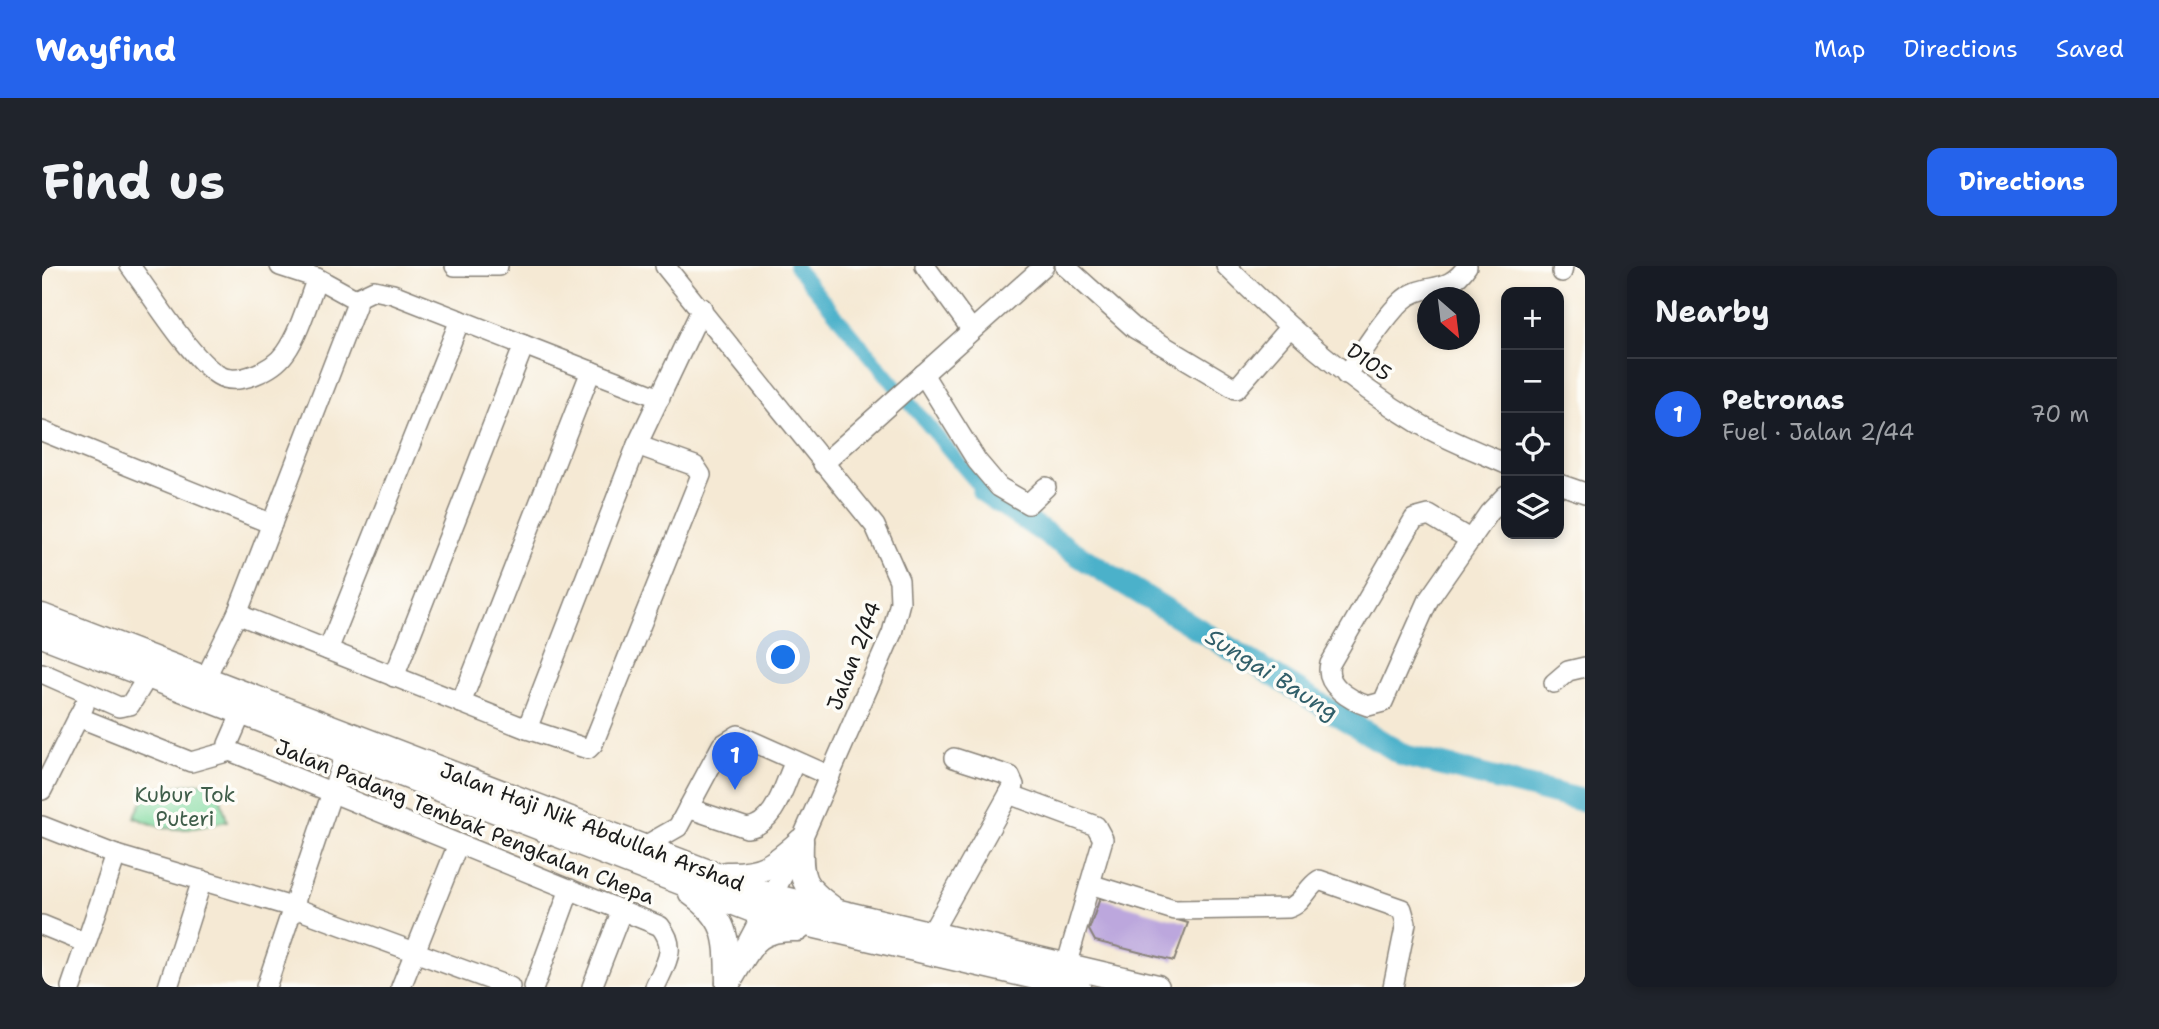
<!DOCTYPE html>
<html lang="en">
<head>
<meta charset="utf-8">
<style>
	body { margin:0; font-family:"Shantell Sans",sans-serif; background:#20242c; color:#f1f3f6 }
	.controls { position:absolute; right:21px; top:21px; display:grid; overflow:hidden; border-radius:14px; box-shadow:0 4px 10px #0003 }
	.controls button { width:63px; height:63px; display:grid; place-items:center; padding:0; border:0; border-bottom:2px solid #363941; background:#171b24; color:#f1f3f6; font:35px sans-serif }
	.compass { position:absolute; left:1375px; top:21px; width:63px; height:63px; border-radius:50%; background:#171b24; box-shadow:0 4px 10px #0003; rotate:152deg }
	.you { position:absolute; left:742px; top:392px; width:24px; height:24px; margin:-18px; border:5px solid #fff; border-radius:50%; background:#1a73e8; box-shadow:0 0 0 10px #1a73e833 }
	.badge { display:grid; place-items:center; width:46px; height:46px; border-radius:50%; background:#2563eb; color:#fff; font-size:23px; font-weight:700 }
	.pin { position:absolute; translate:-50% -58px; filter:drop-shadow(0 2px 4px #0008) }
	.pin::after { content:''; position:absolute; top:37px; width:24px; height:21px; background:inherit; clip-path:polygon(0 0,100% 0,50% 100%) }
	.list { margin:0; padding:0; list-style:none }
	h2 { display:flex; justify-content:space-between; align-items:center; height:91px; margin:0; padding:0 28px; font-size:30px }
	h2 small { font-size:23px; font-weight:400; color:#9ea1a6 }
	.list li { display:grid; grid-template-columns:46px 1fr auto; gap:21px; align-items:center; box-sizing:border-box; height:112px; padding:0 28px; border-top:2px solid #363941 }
	.list b { display:block; font-size:26px; white-space:nowrap }
	.list p { margin:0; font-size:23px; white-space:nowrap; color:#9ea1a6 }
	.list em { font-size:23px; font-style:normal; color:#9ea1a6 }
	.icon { flex:none; width:38px; height:38px; fill:none; stroke:currentColor; stroke-width:2; stroke-linecap:round; stroke-linejoin:round }
	.map { position:relative; flex:none; width:1543px; height:721px; overflow:hidden; border-radius:14px }
	header { display:flex; align-items:center; gap:42px; box-sizing:border-box; height:98px; padding:0 35px; background:#2563eb; color:#fff }
	header strong { font-size:33px }
	nav { display:flex; gap:38px; margin-inline-start:auto; font-size:24px }
	.intro { display:flex; align-items:center; justify-content:space-between; box-sizing:border-box; height:168px; padding:0 42px }
	h1 { margin:0; font-size:49px }
	.button { padding:18px 32px; border-radius:14px; background:#2563eb; color:#fff; font-size:24px; font-weight:700 }
	main { display:flex; gap:42px; padding:0 42px }
	aside { flex:1; background:#171b24; border-radius:14px; box-shadow:0 4px 10px #0003 }
	.map>svg:first-child { display:block }
	.green { fill:#81daa0; stroke:#4e7b5e; stroke-width:2 }
	.lines { fill:none; stroke-linecap:round; stroke-linejoin:round }
	.canal { stroke:#4bb1ca; stroke-width:14 }
	.river { stroke:#4bb1ca; stroke-width:23 }
	.building { fill:#bca7dd }
	.minor-casing { stroke:#888278; stroke-width:22 }
	.major-casing { stroke:#888278; stroke-width:27 }
	.minor { stroke:#fff; stroke-width:19 }
	.major { stroke:#fff; stroke-width:24 }
	.labels { text-anchor:middle; stroke-width:7; stroke-linejoin:round; paint-order:stroke }
	.street-label { font-size:21px; fill:#1c1c1c; stroke:#fdfcf7 }
	.park-label { font-size:21px; fill:#3f5e4a; stroke:#fdfcf7 }
	.water-label { font-size:23px; font-style:italic; fill:#315f6a; stroke:#fdfcf7 }
</style>
</head>
<body>
<header>
<strong>Wayfind</strong>
<nav><a>Map</a><a>Directions</a><a>Saved</a></nav>
</header>
<div class="intro"><h1>Find us</h1><a class="button">Directions</a></div>
<main>
<div class="map">
<svg width="1543" height="721" viewBox="0 0 1543 721">
	<rect width="100%" height="100%" fill="#fdfcf7"/>
	<filter id="ink" filterUnits="userSpaceOnUse"><feTurbulence type="fractalNoise" baseFrequency=".0143" numOctaves="2"/><feDisplacementMap in="SourceGraphic" scale="14" xChannelSelector="R" yChannelSelector="G"/><feConvolveMatrix kernelMatrix="1 2 1 2 8 2 1 2 1" color-interpolation-filters="sRGB"/></filter>
	<filter id="wash" filterUnits="userSpaceOnUse"><feTurbulence type="fractalNoise" baseFrequency=".00686" numOctaves="4" result="noise"/><feDisplacementMap in="SourceGraphic" scale="28" xChannelSelector="R" yChannelSelector="G"/><feGaussianBlur stdDeviation="1.57" result="paint"/><feColorMatrix in="noise" values="0 0 0 0 0 0 0 0 0 0 0 0 0 0 0 0 0 1.4 0 .05"/><feComposite in="paint" operator="in"/></filter>
	<g filter="url(#wash)">
		<rect width="100%" height="100%" fill="#f5e9d4"/>
		<path class="green" d="M174,515L185,555C144,564 132,569 92,551L107,523Z"/>
		<g class="lines">
			<polyline class="canal" points="753,0 941,225"/>
			<polyline class="river" points="941,225 1042,293 1363,490 1543,535"/>
		</g>
		<g id="blocks">
			<polygon class="building" points="1058,632 1146,657 1132,695 1053,675 1047,664"/>
		</g>
	</g>
	<g filter="url(#ink)">
		<use href="#blocks" fill-opacity="0" stroke="#888278" stroke-width="2"/>
		<g class="lines">
			<defs>
				<g id="minor">
					<path d="M88,0C109,28 148,92 176,109C195,121 231,104 243,87C258,66 266,35 275,12"/>
					<polyline points="238,0 275,12 313,33"/>
					<polyline points="413,0 456,0"/>
					<polyline points="623,0 833,260 857,314 858,336 850,367 759,575 702,683"/>
					<polyline points="883,0 929,63"/>
					<polyline points="1023,0 1092,62 1194,123 1247,62"/>
					<path d="M1184,0C1243,58 1304,114 1376,157C1403,173 1435,185 1464,198"/>
					<polyline points="1520,6 1521,0"/>
					<polyline points="313,33 332,24 351,28 618,132"/>
					<polyline points="881,108 935,195 957,221 986,238 1004,221"/>
					<path d="M1304,109C1322,85 1339,55 1360,35C1381,15 1406,30 1425,0"/>
					<polyline points="0,165 230,258"/>
					<polyline points="781,198 1002,0"/>
					<polyline points="1517,218 1543,227"/>
					<path d="M1429,274L1387,249L1372,253L1288,398C1282,419 1308,434 1326,440L1341,436L1387,333L1447,247L1464,229"/>
					<polyline points="195,348 485,463 546,483 551,478 659,209 653,200 595,179"/>
					<polyline points="286,384 418,54"/>
					<polyline points="0,407 77,441 88,439 106,410"/>
					<polyline points="164,411 195,348 314,40 313,33"/>
					<polyline points="352,411 482,79"/>
					<polyline points="1512,417 1526,405 1543,401"/>
					<polyline points="419,437 549,105"/>
					<path d="M200,446L186,478L188,485L618,660C636,682 624,697 613,721"/>
					<polyline points="36,451 149,496 188,485"/>
					<polyline points="485,463 595,179 660,42"/>
					<polyline points="0,524 42,440"/>
					<polyline points="967,528 1054,560 1061,573 1024,700"/>
					<path d="M646,542L705,562C734,559 742,518 753,495"/>
					<polyline points="0,560 74,589 250,641 468,721"/>
					<polyline points="601,581 636,561 680,479 696,469 788,510"/>
					<path d="M1048,618L1132,644L1246,642C1261,638 1264,622 1277,614L1360,643L1364,657L1351,721"/>
					<polyline points="0,659 44,677"/>
					<polyline points="890,666 972,519 968,510 912,492"/>
					<polyline points="29,721 74,589"/>
					<polyline points="126,721 160,614"/>
					<polyline points="224,721 303,488"/>
					<polyline points="359,721 416,578"/>
					<polyline points="492,721 528,623"/>
					<polyline points="550,721 580,644"/>
				</g>
				<g id="major">
					<polyline points="0,350 729,630 1115,721"/>
					<polyline points="0,369 718,647 1036,721"/>
					<path d="M759,575C758,613 759,619 790,642"/>
					<path d="M684,608C721,609 732,599 759,575"/>
					<path d="M649,627C687,654 685,673 686,717"/>
					<path d="M686,717C708,683 710,661 756,663"/>
				</g>
			</defs>
			<use href="#minor" class="minor-casing"/>
			<use href="#major" class="major-casing"/>
			<use href="#minor" class="minor"/>
			<use href="#major" class="major"/>
		</g>
	</g>
	<g class="labels">
		<g class="street-label">
			<text transform="translate(1327 96) rotate(35)" y="7">D105</text>
			<text transform="translate(812 390) rotate(-69)" y="7">Jalan 2/44</text>
			<text transform="translate(423 556) rotate(22)" y="7">Jalan Padang Tembak Pengkalan Chepa</text>
			<text transform="translate(550 561) rotate(21)" y="7">Jalan Haji Nik Abdullah Arshad</text>
		</g>
		<g class="park-label">
			<text x="143" y="536">Kubur Tok<tspan x="143" dy="24">Puteri</tspan></text>
		</g>
		<g class="water-label">
			<text transform="translate(1230 408) rotate(32)" y="8">Sungai Baung</text>
		</g>
	</g>
</svg>
<div class="controls">
<button>+</button>
<button>−</button>
<button><svg class="icon" aria-label="locate" viewBox="0 0 24 24"><circle cx="12" cy="12" r="6"/><path d="M12 2v4M12 18v4M2 12h4M18 12h4"/></svg></button>
<button><svg class="icon" aria-label="layers" viewBox="0 0 24 24"><path d="M12 4l9 5-9 5-9-5zM3 14l9 5 9-5"/></svg></button>
</div>
<svg class="compass" viewBox="-18 -18 36 36"><path d="M0-13l5 13h-10z" fill="#e53935"/><path d="M0 13l5-13h-10z" fill="#9ea1a6"/></svg>
<div class="you"></div>
<div class="pin badge" style="left:693px;top:524px">1</div>
</div>
<aside>
<h2>Nearby<small></small></h2>
<ul class="list">
<li><span class="badge">1</span><div><b>Petronas</b><p>Fuel · Jalan 2/44</p></div><em>70 m</em></li>
</ul>
</aside>
</main>
</body>
</html>
